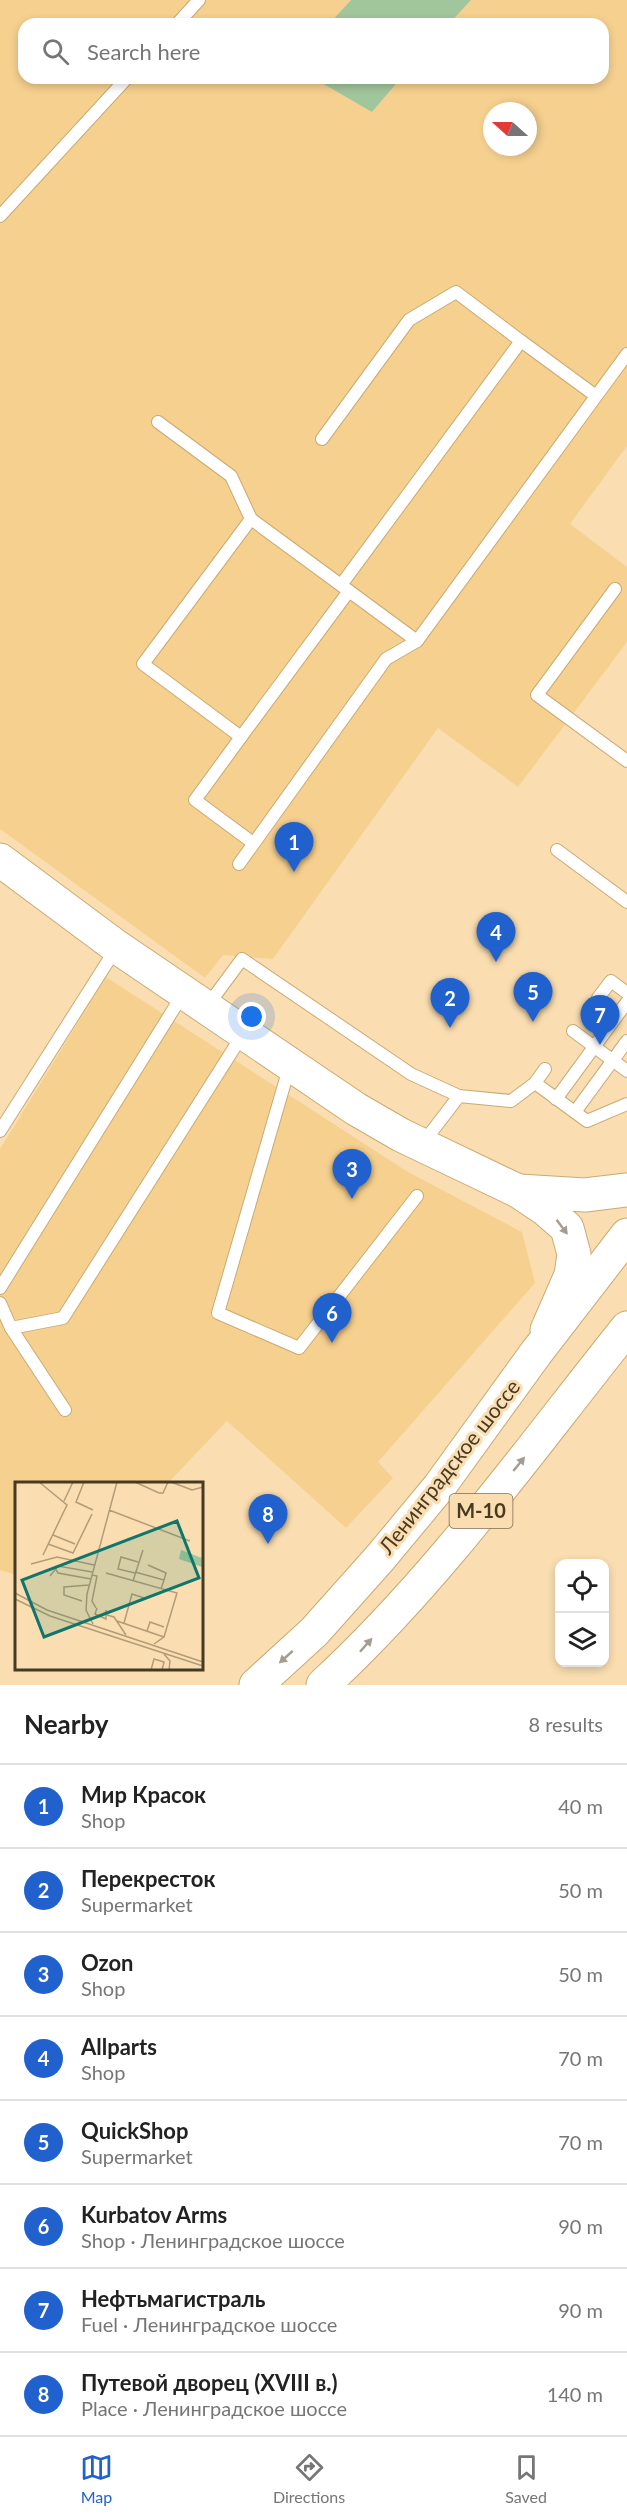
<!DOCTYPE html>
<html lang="en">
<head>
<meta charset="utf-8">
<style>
	body { margin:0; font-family:Lato,sans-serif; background:#f2f2f2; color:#222 }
	.controls { position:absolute; right:18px; bottom:18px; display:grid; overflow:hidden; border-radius:12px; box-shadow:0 3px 9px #0003 }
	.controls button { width:54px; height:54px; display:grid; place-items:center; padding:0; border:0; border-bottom:2px solid #e0e0e0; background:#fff; color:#222; font:30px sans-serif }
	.compass { position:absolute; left:483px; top:102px; width:54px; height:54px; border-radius:50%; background:#fff; box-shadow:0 3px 9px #0003; rotate:291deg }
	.you { position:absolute; left:252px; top:1017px; width:21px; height:21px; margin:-15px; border:4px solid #fff; border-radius:50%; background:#1a73e8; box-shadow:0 0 0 9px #1a73e833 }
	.badge { display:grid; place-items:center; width:39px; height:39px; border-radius:50%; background:#2161cd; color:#fff; font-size:20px; font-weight:700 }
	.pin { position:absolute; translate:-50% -50px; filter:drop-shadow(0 2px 3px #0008) }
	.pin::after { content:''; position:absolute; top:32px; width:21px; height:18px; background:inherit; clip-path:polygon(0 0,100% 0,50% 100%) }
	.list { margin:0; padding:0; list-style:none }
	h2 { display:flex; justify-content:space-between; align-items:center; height:78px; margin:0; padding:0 24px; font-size:26px }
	h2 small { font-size:20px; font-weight:400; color:#767676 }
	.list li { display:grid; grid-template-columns:39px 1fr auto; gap:18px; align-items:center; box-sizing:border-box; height:84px; padding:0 24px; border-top:2px solid #e0e0e0 }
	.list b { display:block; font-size:22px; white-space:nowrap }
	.list p { margin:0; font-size:20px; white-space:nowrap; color:#767676 }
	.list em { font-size:20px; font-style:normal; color:#767676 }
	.icon { flex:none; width:33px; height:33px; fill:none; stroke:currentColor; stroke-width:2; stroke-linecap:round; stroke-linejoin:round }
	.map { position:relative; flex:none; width:627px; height:1685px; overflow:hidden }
	.search { position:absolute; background:#fff; box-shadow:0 3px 9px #0003; left:18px; right:18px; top:18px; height:66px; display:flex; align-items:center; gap:15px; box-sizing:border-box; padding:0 21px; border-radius:18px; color:#767676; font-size:22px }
	.sheet { height:750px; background:#fff }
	nav { display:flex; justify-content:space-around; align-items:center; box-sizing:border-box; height:84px; border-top:2px solid #e0e0e0; background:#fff; font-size:16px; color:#767676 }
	nav a { display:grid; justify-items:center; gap:3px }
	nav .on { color:#2161cd }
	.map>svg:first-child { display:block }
	.built { fill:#f6d08f; fill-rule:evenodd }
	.green { fill:#a2c69b }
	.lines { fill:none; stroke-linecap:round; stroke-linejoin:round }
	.lane-casing { stroke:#caaa72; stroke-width:14 }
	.secondary-casing { stroke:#caaa72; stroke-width:35 }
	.highway-casing { stroke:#caaa72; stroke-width:35 }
	.lane { stroke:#fff; stroke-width:12 }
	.secondary { stroke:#fff; stroke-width:33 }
	.highway { stroke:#fff; stroke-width:33 }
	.oneway { fill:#a39c90 }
	.labels { text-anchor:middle; stroke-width:6; stroke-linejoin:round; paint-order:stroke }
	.shield { fill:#fadeb1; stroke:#7d6b4d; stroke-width:1.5 }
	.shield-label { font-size:20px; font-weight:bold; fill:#473a22 }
	.street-label { font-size:21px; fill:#473a22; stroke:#fadeb1 }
	.inset-road { fill:none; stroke:#b29c78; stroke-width:1.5 }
	.view { fill:#0f766e; fill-opacity:0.15; stroke:#0f766e; stroke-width:3 }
	.inset-edge { fill:none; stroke:#473a22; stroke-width:3 }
</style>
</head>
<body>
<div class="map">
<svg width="627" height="1685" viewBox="0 0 627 1685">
	<rect width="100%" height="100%" fill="#fadeb1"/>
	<g class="built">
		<path d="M0,0H351L329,24H24V78H313L372,112L401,78H603V24H449L471,0H627V446L570,524L627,567V642L518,787L438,728L273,959L223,955L205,978L0,829ZM492,111H528V147H492Z"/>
		<polygon points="106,977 408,1172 522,1232 535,1283 378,1462 393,1478 346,1528 227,1421 167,1484 16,1484 16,1575 0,1570 0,1149"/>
	</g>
	<g class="green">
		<polygon points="351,0 471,0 449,24 329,24"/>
		<polygon points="313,78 401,78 372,112"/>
	</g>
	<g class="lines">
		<defs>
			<g id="lane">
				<polyline points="177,24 199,0"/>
				<polyline points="0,216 127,78"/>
				<polyline points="158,422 231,476 251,519 417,641"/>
				<polyline points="322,439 409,320 456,292 521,341"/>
				<polyline points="251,519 143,664 241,737 349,591"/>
				<polyline points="341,585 521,341 596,396"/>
				<polyline points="615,589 537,695 627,761"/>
				<polyline points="241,737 195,800 253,843"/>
				<polyline points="557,850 627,902"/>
				<polyline points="239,864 386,659 417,641 627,354"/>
				<polyline points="598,998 611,981 627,993"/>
				<polyline points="208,1005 242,959 411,1074 459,1096 511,1101 535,1083"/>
				<polyline points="573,1031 627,1071"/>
				<polyline points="289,1068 218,1313 299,1348 417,1196"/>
				<polyline points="545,1069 535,1083 587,1121 627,1104"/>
				<polyline points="556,1099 627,1002"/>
				<polyline points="575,1112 627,1041"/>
				<polyline points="0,1131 117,947"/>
				<polyline points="423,1143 459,1096"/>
				<polyline points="0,1288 183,994"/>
				<polyline points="0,1303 11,1328 65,1410"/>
				<polyline points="11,1328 63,1318 243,1034"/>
			</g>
			<g id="secondary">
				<polyline points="0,860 117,947 356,1109 401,1135 518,1191 545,1209 567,1228 574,1254 571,1275 547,1330"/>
				<polyline points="519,1191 585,1195 627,1190"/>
			</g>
			<g id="highway">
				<polyline points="256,1685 314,1632 380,1558 439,1487 536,1353 627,1235"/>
				<path d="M323,1685C438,1579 530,1449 627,1328"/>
			</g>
		</defs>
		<use href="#lane" class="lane-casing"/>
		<use href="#secondary" class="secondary-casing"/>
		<use href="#highway" class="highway-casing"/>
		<use href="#lane" class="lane"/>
		<use href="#secondary" class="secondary"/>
		<use href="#highway" class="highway"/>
	</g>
	<defs><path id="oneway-solid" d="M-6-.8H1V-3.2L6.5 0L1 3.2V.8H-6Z" transform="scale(1.5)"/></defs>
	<g class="oneway">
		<use href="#oneway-solid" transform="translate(562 1227) rotate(53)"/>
		<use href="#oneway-solid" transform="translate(519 1464) rotate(-51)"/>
		<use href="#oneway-solid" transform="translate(366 1645) rotate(-48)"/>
		<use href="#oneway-solid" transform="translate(286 1657) rotate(138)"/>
	</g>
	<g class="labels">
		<rect class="shield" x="449.5" y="1494" width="63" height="34" rx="4.5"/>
		<g class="shield-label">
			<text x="481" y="1518">М-10</text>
		</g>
		<g class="street-label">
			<text transform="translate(450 1467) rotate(-52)" y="7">Ленинградское шоссе</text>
		</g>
	</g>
	<g transform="translate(15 1482)">
		<rect width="188" height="188" fill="#fadeb1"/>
		<path d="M166,68L187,76V85L164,77Z" fill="#a2c69b"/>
		<path class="inset-road" d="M24,0L52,23L28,73M69,0L61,20L78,28M120,0L144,11H148L153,0M156,0L177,8L188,5M49,19L58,0M94,28L175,59M38,53L60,62M33,62L58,71L77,32M16,82L42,75L79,83M133,83L151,91L149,98M40,86L43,91L76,97M120,90L149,98L146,107M91,91L162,111L149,155L139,162M120,91L103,87L106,75L123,80M77,93L82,94L77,119L81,126M35,94L43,84L77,90M118,99L128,68M0,111L32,128L188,180M0,117L35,134L188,184M67,119L49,113V105L74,103M82,126L80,132L91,137V128M92,133L99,135L111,153M102,139L149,155M109,141L117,112L129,116M78,142L71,128L72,112L102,0M132,149L135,140L149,145M149,172L155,179L154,188M136,188L139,177L149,180L147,188"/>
		<path class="view" d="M162,39L184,96L29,155L7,98Z"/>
		<rect width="188" height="188" class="inset-edge"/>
	</g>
</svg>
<div class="controls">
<button><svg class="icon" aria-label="locate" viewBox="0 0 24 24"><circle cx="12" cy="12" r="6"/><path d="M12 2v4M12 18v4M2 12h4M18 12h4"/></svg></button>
<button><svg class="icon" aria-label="layers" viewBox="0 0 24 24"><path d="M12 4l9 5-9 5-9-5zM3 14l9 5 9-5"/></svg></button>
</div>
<svg class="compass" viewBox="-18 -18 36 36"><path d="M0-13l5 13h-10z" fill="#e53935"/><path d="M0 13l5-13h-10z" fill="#767676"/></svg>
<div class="you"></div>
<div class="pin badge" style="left:294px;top:872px">1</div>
<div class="pin badge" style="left:450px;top:1028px">2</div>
<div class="pin badge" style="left:352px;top:1199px">3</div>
<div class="pin badge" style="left:496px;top:962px">4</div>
<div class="pin badge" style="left:533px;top:1022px">5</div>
<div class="pin badge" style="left:332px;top:1343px">6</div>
<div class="pin badge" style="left:600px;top:1045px">7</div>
<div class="pin badge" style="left:268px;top:1544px">8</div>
<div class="search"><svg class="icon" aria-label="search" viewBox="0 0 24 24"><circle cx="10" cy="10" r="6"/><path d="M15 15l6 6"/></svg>Search here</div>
</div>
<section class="sheet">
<h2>Nearby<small>8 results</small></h2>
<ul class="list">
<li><span class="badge">1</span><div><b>Мир Красок</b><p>Shop</p></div><em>40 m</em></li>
<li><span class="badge">2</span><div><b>Перекресток</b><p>Supermarket</p></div><em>50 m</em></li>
<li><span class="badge">3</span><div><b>Ozon</b><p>Shop</p></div><em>50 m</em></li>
<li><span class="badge">4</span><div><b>Allparts</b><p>Shop</p></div><em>70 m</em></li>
<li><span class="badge">5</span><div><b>QuickShop</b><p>Supermarket</p></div><em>70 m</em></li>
<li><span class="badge">6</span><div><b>Kurbatov Arms</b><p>Shop · Ленинградское шоссе</p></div><em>90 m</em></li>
<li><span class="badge">7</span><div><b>Нефтьмагистраль</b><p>Fuel · Ленинградское шоссе</p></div><em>90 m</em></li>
<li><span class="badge">8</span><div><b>Путевой дворец (XVIII в.)</b><p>Place · Ленинградское шоссе</p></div><em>140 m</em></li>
</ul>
</section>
<nav>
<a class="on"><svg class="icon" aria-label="map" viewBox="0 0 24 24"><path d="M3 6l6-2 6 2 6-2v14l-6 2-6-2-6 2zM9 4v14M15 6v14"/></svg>Map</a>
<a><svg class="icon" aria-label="directions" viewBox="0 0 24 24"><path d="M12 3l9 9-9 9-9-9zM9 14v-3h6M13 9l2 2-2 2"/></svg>Directions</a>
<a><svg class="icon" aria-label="saved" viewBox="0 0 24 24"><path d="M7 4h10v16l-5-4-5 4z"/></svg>Saved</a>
</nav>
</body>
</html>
